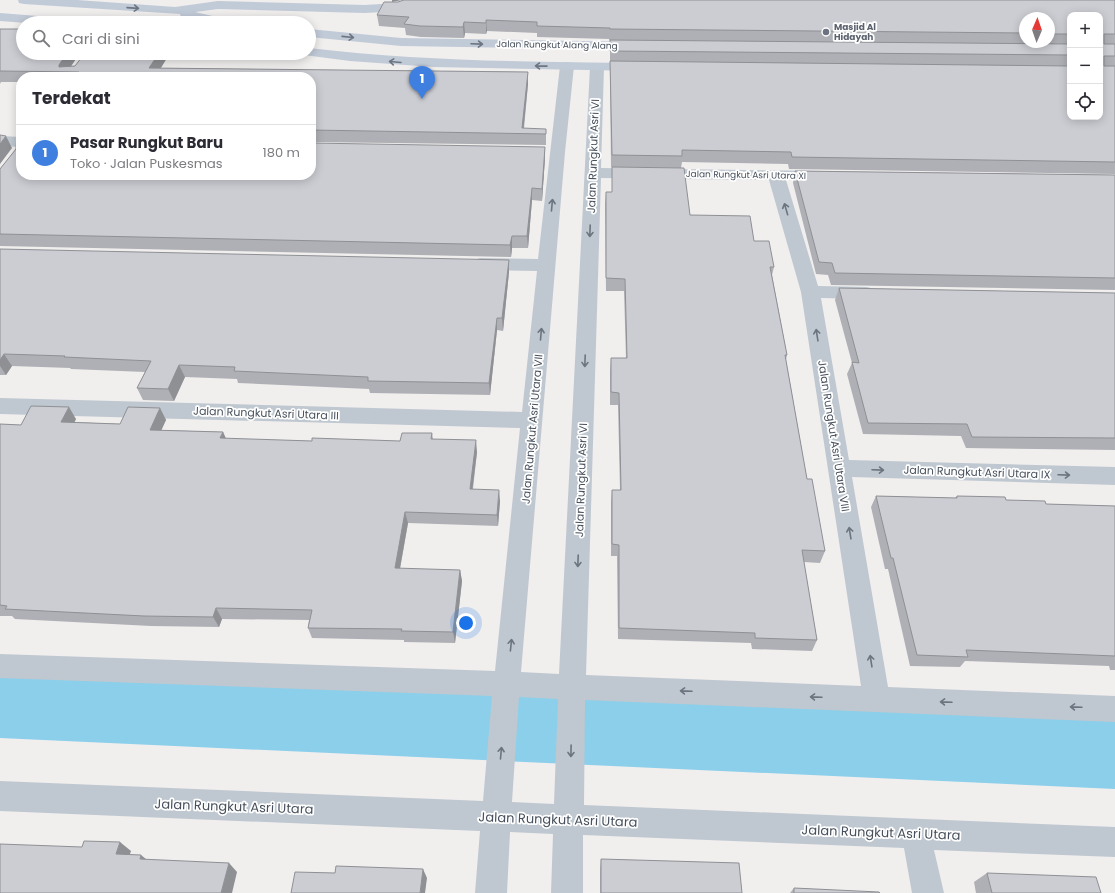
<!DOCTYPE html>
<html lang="id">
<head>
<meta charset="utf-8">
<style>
	body { margin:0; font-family:Poppins,sans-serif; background:#f2f2f3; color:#2b2b33 }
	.controls { position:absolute; right:12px; top:12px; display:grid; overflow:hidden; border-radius:8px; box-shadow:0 2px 10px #0003 }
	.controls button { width:36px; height:36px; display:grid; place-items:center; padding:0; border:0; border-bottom:1px solid #e1e1e2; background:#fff; color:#2b2b33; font:20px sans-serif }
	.compass { position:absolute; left:1019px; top:12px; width:36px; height:36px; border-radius:50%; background:#fff; box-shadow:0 2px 10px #0003; rotate:2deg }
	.you { position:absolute; left:466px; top:623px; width:14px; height:14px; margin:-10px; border:3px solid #fff; border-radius:50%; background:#1a73e8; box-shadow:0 0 0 6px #1a73e833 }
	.badge { display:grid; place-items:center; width:26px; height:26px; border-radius:50%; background:#ea580c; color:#fff; font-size:13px; font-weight:700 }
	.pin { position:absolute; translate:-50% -33px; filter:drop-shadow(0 1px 2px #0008) }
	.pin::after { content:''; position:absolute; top:21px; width:14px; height:12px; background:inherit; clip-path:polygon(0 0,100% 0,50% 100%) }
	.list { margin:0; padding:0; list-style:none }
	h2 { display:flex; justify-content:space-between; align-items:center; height:52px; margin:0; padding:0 16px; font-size:17px }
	h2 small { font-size:13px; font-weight:400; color:#7c7c81 }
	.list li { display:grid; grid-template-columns:26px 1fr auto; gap:12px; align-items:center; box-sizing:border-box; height:56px; padding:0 16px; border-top:1px solid #e1e1e2 }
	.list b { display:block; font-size:15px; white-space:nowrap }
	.list p { margin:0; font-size:13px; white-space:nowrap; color:#7c7c81 }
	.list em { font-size:13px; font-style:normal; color:#7c7c81 }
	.icon { flex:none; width:22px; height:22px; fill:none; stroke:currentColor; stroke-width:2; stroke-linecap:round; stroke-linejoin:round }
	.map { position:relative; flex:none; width:1115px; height:893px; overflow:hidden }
	.search { position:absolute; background:#fff; box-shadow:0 2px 10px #0003; left:16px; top:16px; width:300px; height:44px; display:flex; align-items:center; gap:10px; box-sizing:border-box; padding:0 14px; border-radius:22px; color:#7c7c81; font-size:15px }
	.panel { position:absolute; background:#fff; box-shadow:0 2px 10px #0003; left:16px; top:72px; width:300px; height:108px; border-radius:16px }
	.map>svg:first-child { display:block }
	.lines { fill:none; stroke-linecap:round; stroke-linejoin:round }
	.river { fill:#8bcfeb; fill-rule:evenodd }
	.street { fill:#bfc8d0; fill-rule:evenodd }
	.secondary { fill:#c1cad7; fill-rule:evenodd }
	.wall { fill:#afb0b5; fill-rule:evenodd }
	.shaded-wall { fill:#8e9094 }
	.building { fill:#cbcdd3; stroke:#8e9094 }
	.oneway { stroke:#6c7581 }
	.oneway2 { stroke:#6b747f }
	.worship-dot { fill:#6b7280; stroke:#fff; stroke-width:1.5 }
	.labels { text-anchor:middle; stroke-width:3.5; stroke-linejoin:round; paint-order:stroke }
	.far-worship-label { font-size:9px; font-weight:bold; fill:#5b616d; stroke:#fff; text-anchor:start }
	.far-street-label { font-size:9px; fill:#47505c; stroke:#fff }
	.street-label { font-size:11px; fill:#47505c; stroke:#fff }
	.near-street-label { font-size:13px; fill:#47505c; stroke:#fff }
</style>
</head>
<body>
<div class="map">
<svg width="1115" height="893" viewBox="0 0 1115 893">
	<rect width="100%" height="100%" fill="#f1eeee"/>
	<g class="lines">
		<polygon class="river" points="0,668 1115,715 1115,789 0,738"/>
		<g class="street">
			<path d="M567,62L572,63L574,66L565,152L521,672L559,674L590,67L592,64L597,63L602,64L604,67L601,168L823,171L829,173L831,176L829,179L823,181L786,180L818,286L867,287L874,289L876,293L874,297L867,299L821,298L849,460L1115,467V485L852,477L888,687L1115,696V722L585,700L584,805L1115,827V857L934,850L944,893H912L904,848L583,835V893H551L553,834L510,832L507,893H475L480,831L0,811V781L483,801L492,696L0,678V654L495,671L520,428L0,414V398L522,412L537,271L480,270L474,268L471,264L474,260L480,258L538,259L560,66L562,63ZM601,178L769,180L801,292L861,686L586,675ZM519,697L558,699L554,804L512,802Z"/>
			<polygon points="0,136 21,137 21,147 0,146"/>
		</g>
		<g class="secondary">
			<polygon points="18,0 77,0 175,7 218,1 365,5 398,3 409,0 429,0 428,3 399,11 365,13 218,9 195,12 230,20 232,23 208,23 181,17 180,14 24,4 19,3"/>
			<polygon points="0,13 76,19 81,20 83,23 26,23 0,21"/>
			<polygon points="309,29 401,38 639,42 644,43 646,46 644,49 639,50 401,46 309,37"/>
			<path d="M309,48C419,61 529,62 639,63L644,64L646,67L644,70L639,71L433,67L350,61L304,55L303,53H309Z"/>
		</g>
	</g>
	<g class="wall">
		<path d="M1115,0V174L789,169L788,164L682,162L681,168L611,167L610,73V40H609V39L537,37V33L487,31L486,34L465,33L464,38L421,37L406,35L405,28L379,26L377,15L398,2ZM1070,15H1100L1070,117ZM1025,18H1049V42H1025Z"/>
		<polygon points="0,29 80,53 71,66 75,66 85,53 170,53 161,68 528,72 528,84 524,129 546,129 546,145 311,142 311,77 21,77 21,82 1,82 0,84"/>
		<polygon points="545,147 545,158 542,201 532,200 528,248 512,248 511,257 0,246 0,169 16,149 21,175"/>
		<polygon points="612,167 690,215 754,241 774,267 772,275 787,355 786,360 807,479 825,551 820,563 804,562 817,640 812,651 752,649 751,643 618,639 617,556 611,556 611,502 612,490 620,490 618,405 610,405 610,371 611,358 626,358 624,291 606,291 605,204 606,192 612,192"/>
		<polygon points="795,171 1115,175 1115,290 831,285 828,275 816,274 793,183"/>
		<polygon points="0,249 509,272 503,331 497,330 490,395 370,393 369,389 238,383 237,379 185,377 174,401 143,400 137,388 145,372 71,369 70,368 12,366 6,375 0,375"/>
		<polygon points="839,288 1115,293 1115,450 966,448 961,436 863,434 847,374 852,363 835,300"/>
		<polygon points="160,408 166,420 161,430 223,432 226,439 312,441 400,441 432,433 433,439 477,452 473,489 500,501 498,526 408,523 400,569 460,570 462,581 455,643 404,642 404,640 312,638 308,628 309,620 222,619 219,627 151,626 15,619 12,616 0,616 0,424 21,425 76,419 74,422 120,424"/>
		<polygon points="876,496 955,498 957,496 1006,500 1046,504 1115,506 1115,670 1110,670 1109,666 965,661 960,667 910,666 888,569 885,569 871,507"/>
		<polygon points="601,859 742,893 600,893 600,869"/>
		<polygon points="987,873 1101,893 976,893 974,882"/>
		<polygon points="794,888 880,893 790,893"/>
	</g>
	<g class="shaded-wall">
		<polygon points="392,0 402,0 392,2"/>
		<polygon points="486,20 487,31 486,34"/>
		<polygon points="464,22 465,33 464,38 463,27"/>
		<polygon points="67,53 80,53 67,72 59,67 59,65"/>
		<polygon points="159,53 170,53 155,77 149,68"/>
		<polygon points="528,72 528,84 523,133 522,128"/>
		<polygon points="6,136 12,148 0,164 0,144"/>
		<polygon points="545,147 545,158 542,201 542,189"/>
		<polygon points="532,188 532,200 528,248 527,236"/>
		<polygon points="512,236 512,248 511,257 510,245"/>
		<polygon points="509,260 509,272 503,331 502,318"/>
		<polygon points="497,318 497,330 490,395 489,383"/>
		<polygon points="4,354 12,366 6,375 0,366 0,360"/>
		<polygon points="179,365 185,377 174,401 168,389"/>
		<polygon points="69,407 76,419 69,434 61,422"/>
		<polygon points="160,408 166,420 156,442 150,430"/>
		<polygon points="223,432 228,443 220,438"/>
		<polygon points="476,440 477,452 471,500 470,489"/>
		<polygon points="499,490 500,501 498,526 497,515"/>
		<polygon points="405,512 408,523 398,579 395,568"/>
		<polygon points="460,570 462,581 455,643 453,632"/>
		<polygon points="216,608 222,619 219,627 213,617"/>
		<polygon points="120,842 131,851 127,863 116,854"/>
		<polygon points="141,855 152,864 140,859"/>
		<polygon points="229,863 237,872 232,893 221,893"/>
		<polygon points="423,869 427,878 425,893 420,893"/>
	</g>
	<g class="building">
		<polygon points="404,0 1115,0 1115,34 1104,34 1104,44 1115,44 1115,56 1104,56 1104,66 1115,66 1115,162 792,157 791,152 682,150 682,156 612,155 610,61 1070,66 1070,117 1100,117 1100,15 1070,15 1070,34 1049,34 1049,18 1025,18 1025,33 610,29 610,28 537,26 537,22 486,20 486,23 464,22 463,27 420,26 404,24 409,17 377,15 384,2 398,2"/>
		<polygon points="0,29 23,29 23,53 67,53 59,65 59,67 75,66 85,53 159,53 149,68 528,72 522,128 546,129 546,134 311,130 311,77 75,77 79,72 0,71"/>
		<polygon points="610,40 1070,44 1070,55 610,51"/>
		<polygon points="0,135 6,136 0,144"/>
		<polygon points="17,135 21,135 21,175 311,175 311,143 545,147 542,189 532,188 527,236 512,236 510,245 0,234 0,169 16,149"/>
		<polygon points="612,167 684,168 690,215 750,216 754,241 769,241 774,267 770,267 787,355 785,355 807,479 812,479 825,551 802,550 817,640 755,638 755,633 619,628 619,545 612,544 612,490 621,490 619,393 611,392 611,358 627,358 625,279 606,278 606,192 612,192"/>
		<polygon points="795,171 1115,175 1115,278 835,273 832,263 819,262"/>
		<polygon points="0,249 509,260 502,318 497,318 489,383 368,381 368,377 234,371 235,367 179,365 168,389 137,388 151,361 64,357 65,356 4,354 0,360"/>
		<polygon points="839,288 1115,293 1115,438 972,437 967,424 868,423 852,362 859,363"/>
		<polygon points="31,406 69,407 61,422 120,424 128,407 160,408 150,430 223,432 220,438 312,441 312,438 400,441 402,433 432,433 431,439 476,440 470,489 499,490 497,515 405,512 395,568 460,570 453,632 401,631 402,629 308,628 312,610 216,608 213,617 144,616 5,609 7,606 0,605 0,424 21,425"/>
		<polygon points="876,496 957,498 957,496 1005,497 1006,500 1045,501 1046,504 1115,506 1115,656 966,650 968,657 917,655 893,558 891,558"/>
		<polygon points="84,841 120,842 116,854 141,855 140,859 229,863 221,893 0,893 0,844 82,847"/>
		<polygon points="601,859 739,863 742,893 601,893"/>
		<polygon points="336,866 423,869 420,893 291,893 295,872 335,873"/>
		<polygon points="987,873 1096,877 1101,893 992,893"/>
		<polygon points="794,888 879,892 880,893 794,893"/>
	</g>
	<defs><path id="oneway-shaft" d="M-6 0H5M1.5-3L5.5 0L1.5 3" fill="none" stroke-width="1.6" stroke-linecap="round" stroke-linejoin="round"/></defs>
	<g class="oneway">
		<use href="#oneway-shaft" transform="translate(133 8) rotate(4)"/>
		<use href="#oneway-shaft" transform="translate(348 37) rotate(6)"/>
		<use href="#oneway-shaft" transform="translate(477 44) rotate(2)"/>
		<use href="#oneway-shaft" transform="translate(395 62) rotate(-175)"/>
		<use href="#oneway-shaft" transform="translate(541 66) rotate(-179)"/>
	</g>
	<g class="oneway2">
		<use href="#oneway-shaft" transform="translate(552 205) rotate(-85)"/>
		<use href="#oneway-shaft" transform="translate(786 209) rotate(-106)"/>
		<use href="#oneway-shaft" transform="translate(590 231) rotate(92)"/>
		<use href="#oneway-shaft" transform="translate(541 334) rotate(-85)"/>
		<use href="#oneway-shaft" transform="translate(817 335) rotate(-99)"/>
		<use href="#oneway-shaft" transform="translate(585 361) rotate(92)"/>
		<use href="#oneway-shaft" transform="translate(878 470) rotate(2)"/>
		<use href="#oneway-shaft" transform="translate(1064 475) rotate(2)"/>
		<use href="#oneway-shaft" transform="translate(850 533) rotate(-99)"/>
		<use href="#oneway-shaft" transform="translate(578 561) rotate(92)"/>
		<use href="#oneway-shaft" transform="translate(511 645) rotate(-84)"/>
		<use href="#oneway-shaft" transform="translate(871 661) rotate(-99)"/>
		<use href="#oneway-shaft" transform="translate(686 691) rotate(-178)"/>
		<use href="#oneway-shaft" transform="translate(816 697) rotate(-178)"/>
		<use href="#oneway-shaft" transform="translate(946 702) rotate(-178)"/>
		<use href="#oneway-shaft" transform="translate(1076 707) rotate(-178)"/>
		<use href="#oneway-shaft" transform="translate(571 751) rotate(91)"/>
		<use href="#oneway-shaft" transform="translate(501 753) rotate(-85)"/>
	</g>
	<circle class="worship-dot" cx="826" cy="32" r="4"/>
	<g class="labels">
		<g class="far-worship-label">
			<text x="834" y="30">Masjid Al<tspan x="834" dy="10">Hidayah</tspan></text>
		</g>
		<g class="far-street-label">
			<text transform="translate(557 45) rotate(1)" y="3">Jalan Rungkut Alang Alang</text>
			<text transform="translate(746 175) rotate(1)" y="3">Jalan Rungkut Asri Utara XI</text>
		</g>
		<g class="street-label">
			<text transform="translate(593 156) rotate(-88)" y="4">Jalan Rungkut Asri VI</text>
			<text transform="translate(266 413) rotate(2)" y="4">Jalan Rungkut Asri Utara III</text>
			<text transform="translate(532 429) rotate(-85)" y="4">Jalan Rungkut Asri Utara VII</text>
			<text transform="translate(834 436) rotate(81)" y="4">Jalan Rungkut Asri Utara VIII</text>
			<text transform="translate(977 472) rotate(2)" y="4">Jalan Rungkut Asri Utara IX</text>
			<text transform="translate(581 480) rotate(-88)" y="4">Jalan Rungkut Asri VI</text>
		</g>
		<g class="near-street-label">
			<text transform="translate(234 806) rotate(2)" y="5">Jalan Rungkut Asri Utara</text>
			<text transform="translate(558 819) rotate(2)" y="5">Jalan Rungkut Asri Utara</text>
			<text transform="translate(881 832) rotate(2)" y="5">Jalan Rungkut Asri Utara</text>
		</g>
	</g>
</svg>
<div class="controls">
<button>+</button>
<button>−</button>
<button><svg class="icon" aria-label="locate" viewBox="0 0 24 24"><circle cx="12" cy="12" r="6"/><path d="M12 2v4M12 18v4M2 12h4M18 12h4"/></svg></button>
</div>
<svg class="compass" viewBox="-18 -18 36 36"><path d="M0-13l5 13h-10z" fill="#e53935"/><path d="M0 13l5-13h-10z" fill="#7c7c81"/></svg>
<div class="you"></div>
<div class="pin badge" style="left:422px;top:99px;background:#3f7fe0">1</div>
<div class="search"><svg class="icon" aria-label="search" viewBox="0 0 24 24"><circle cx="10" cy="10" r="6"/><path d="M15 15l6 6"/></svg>Cari di sini</div>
<section class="panel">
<h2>Terdekat<small></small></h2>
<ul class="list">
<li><span class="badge" style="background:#3f7fe0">1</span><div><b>Pasar Rungkut Baru</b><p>Toko · Jalan Puskesmas</p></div><em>180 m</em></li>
</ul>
</section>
</div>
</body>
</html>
